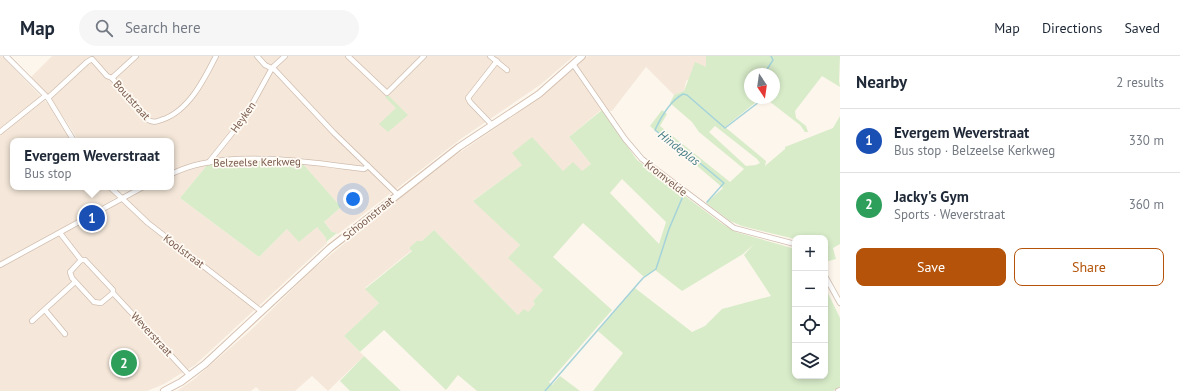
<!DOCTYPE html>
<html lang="en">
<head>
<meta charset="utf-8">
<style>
	body { margin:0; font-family:"PT Sans",sans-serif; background:#f6f6f7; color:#1f2937 }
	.controls { position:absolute; right:12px; bottom:12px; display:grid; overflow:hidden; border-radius:8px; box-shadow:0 2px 6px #0003 }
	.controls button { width:36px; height:36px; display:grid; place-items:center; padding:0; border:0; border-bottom:1px solid #e0e1e3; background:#fff; color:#1f2937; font:20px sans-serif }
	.compass { position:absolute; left:744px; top:12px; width:36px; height:36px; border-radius:50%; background:#fff; box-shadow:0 2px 6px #0003; rotate:167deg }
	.you { position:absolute; left:353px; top:143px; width:14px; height:14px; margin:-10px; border:3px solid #fff; border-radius:50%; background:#1a73e8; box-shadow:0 0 0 6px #1a73e833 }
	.badge { display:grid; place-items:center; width:26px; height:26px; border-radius:50%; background:#b45309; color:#fff; font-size:13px; font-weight:700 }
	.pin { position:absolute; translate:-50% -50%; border:2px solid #fff; box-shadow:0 1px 4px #0006 }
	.popup { position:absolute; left:10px; top:82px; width:164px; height:52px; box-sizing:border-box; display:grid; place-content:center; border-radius:8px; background:#fff; filter:drop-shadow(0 1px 3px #0005); font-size:13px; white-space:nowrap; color:#747a83 }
	.popup b { font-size:15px; color:#1f2937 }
	.popup::after { content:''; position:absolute; left:50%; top:100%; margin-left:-8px; border:8px solid transparent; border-top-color:#fff }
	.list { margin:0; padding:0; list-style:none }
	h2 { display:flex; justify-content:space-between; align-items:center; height:52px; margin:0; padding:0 16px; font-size:17px }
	h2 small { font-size:13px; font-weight:400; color:#747a83 }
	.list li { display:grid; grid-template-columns:26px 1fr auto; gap:12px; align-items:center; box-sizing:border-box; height:64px; padding:0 16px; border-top:1px solid #e0e1e3 }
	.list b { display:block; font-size:15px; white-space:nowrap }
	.list p { margin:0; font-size:13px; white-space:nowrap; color:#747a83 }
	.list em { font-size:13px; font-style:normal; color:#747a83 }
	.actions { display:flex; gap:8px; padding:12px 16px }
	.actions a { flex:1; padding:9px 0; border:1px solid #b45309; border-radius:8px; text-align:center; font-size:14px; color:#b45309 }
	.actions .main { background:#b45309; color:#fff }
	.icon { flex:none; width:22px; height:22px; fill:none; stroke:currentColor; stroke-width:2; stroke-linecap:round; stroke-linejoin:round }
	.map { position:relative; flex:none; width:840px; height:335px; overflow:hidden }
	header { display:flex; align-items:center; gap:24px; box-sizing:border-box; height:56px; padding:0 20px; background:#fff; border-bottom:1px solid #e0e1e3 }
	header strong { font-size:19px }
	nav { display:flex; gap:22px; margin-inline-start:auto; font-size:14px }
	.search { width:280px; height:36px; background:#f6f6f7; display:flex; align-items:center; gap:10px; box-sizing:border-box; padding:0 14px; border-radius:22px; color:#747a83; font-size:15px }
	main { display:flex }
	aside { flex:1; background:#fff }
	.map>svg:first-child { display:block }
	.residential { fill:#f5e8da }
	.green { fill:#d8ecc9; fill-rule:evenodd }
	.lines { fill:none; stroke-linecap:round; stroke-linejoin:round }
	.stream { stroke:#a5d3da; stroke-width:1.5 }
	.street-casing { stroke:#d1beb0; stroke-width:6 }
	.secondary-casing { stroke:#d6c0b0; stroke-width:8 }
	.street { stroke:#fff; stroke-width:4.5 }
	.secondary { stroke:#fff; stroke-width:6 }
	.labels { text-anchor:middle; stroke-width:3.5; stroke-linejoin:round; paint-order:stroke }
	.street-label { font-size:11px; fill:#7a5c4d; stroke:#fffaf3 }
	.water-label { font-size:12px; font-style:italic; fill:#437c86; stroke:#fffaf3 }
</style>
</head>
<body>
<header>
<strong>Map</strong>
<div class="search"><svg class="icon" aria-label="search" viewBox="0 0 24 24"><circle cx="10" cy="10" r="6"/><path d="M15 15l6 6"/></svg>Search here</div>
<nav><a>Map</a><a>Directions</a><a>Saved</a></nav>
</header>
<main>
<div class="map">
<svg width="840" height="335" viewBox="0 0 840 335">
	<rect width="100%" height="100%" fill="#fdf6ec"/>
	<g class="residential">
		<polygon points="0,0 2,0 48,48 72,85 13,85 13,131 108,131 117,141 0,207"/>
		<polygon points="52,0 574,0 540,29 462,82 338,178 332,176 324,166 341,151 303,108 302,103 269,102 212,105 171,117 171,85 79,85 52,44 31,21"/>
		<polygon points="588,0 706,0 707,12 686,25 684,35 674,39 646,11 612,55 601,54 569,81 591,108 582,115 563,116 522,109 474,144 520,189 509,202 543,234 533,245 535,248 528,256 518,259 434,174 422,185 417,186 409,192 412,194 365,232 379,247 344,280 364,300 328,335 312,320 295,335 260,335 256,331 251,335 177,335 193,324 251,274 312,214 397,144 456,99 512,61 559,25"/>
		<polygon points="208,108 180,142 259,201 287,173 317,171 326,182 327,187 195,309 164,328 147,335 0,335 0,212 146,131 171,131 171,120"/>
	</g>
	<g class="green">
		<path d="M706,0H840L839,25L840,31L822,20L795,55L796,62L806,70L808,76H805L800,69L765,42H774V18H750V42H761L725,71L766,105L765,110L785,93V91L833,72L840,60V188L833,192L836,203L825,206V182L795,183L742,170L730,165L706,147L723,132L650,70L662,54L667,58L660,70L730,126L744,113L699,76L692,66L670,47L674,39L684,35L695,6L706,11ZM715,70L757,103L760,107L756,109L746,110L709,76Z"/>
		<polygon points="388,39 408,59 388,76 379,68 396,52 385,41"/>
		<path d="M602,54L637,104L721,167L736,176L795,193V320H825V231L840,262V331L833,335H593L623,297L598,275L635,232L692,276L705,270L722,253L771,240L744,199L754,188L743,198L682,235L655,214L644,221L583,167L553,201L612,254L549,326L552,329L560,320L580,335H477L458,319L446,334L384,274L360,296L344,280L379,247L365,233L412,195L409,192L417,185H422L434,174L518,259L524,253L528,256L535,248L533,245L543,234L508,202L520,189L473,145L522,109L512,97L532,81L563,115L573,106L582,115L591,108L569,81ZM622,123L666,166L659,188L610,137Z"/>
		<polygon points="248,105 303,108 341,151 324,166 332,176 337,177 326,186 326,182 317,171 299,186 287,173 259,201 180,142 208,108"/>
		<polygon points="364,300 401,335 350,335 340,325"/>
	</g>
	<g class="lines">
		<g class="stream">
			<polyline points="764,18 773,4 771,0"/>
			<path d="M707,146L724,127L683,93H679L655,74C661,61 670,45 683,38L687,39L725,72L764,42"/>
			<polyline points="545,335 643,222 656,213 669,173 683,140"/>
		</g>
		<defs>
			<g id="street">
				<polyline points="6,0 48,42 74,85"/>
				<polyline points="257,0 265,9 275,14 334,77 397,138"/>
				<polyline points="348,0 387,37 424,0"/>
				<polyline points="490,0 507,14"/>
				<polyline points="573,8 625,83 642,103 734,172 795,188"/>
				<polyline points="112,22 136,0"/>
				<path d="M48,42L87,6L92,3L107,20L112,22L147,63C152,67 156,66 161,64C188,56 204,24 216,0"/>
				<polyline points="492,69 470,46 468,42 497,5"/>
				<polyline points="0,76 45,40"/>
				<polyline points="209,106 245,61 272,12 285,0"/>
				<path d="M171,118C180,114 190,110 200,108C250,96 314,107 364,113L368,110"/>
				<polyline points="110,131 148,167 261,255"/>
				<polyline points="60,177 81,204 85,204 113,234 113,237 190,320"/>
				<polyline points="81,204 70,216 72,222 94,246 101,247 113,237"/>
				<polyline points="0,209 143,131"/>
				<polyline points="825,220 840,247"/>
				<polyline points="45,254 65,278"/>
				<polyline points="32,265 75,226"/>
				<polyline points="838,335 840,334"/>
			</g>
			<polyline id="secondary" points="164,335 181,326 205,308 330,192 459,91 539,38 582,0"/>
		</defs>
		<use href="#street" class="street-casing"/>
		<use href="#secondary" class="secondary-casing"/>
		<use href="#street" class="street"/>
		<use href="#secondary" class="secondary"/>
	</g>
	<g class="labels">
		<g class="street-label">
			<text transform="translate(132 44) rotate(48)" y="4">Boutstraat</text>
			<text transform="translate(243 61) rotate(-55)" y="4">Heyken</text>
			<text transform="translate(257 106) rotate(-1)" y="4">Belzeelse Kerkweg</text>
			<text transform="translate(666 122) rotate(38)" y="4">Kromvelde</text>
			<text transform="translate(368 162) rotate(-39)" y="4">Schoonstraat</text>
			<text transform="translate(184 195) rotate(37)" y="4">Koolstraat</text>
			<text transform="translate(152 278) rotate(47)" y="4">Weverstraat</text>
		</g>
		<g class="water-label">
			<text transform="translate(679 92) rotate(38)" y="4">Hindeplas</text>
		</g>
	</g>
</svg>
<div class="controls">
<button>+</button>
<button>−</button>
<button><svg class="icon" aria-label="locate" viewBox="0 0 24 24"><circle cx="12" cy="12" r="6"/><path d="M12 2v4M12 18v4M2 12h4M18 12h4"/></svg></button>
<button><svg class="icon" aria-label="layers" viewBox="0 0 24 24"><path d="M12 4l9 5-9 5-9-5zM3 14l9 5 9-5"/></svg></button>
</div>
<svg class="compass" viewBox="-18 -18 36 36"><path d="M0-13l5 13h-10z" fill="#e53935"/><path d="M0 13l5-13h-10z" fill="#747a83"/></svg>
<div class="you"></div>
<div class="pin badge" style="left:92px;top:162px;background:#1a4fb4">1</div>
<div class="popup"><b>Evergem Weverstraat</b>Bus stop</div>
<div class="pin badge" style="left:124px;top:307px;background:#2e9e5b">2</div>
</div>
<aside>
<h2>Nearby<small>2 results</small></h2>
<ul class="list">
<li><span class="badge" style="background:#1a4fb4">1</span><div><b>Evergem Weverstraat</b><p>Bus stop · Belzeelse Kerkweg</p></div><em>330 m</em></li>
<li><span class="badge" style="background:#2e9e5b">2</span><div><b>Jacky's Gym</b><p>Sports · Weverstraat</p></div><em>360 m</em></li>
</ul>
<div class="actions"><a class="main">Save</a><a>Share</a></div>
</aside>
</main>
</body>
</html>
